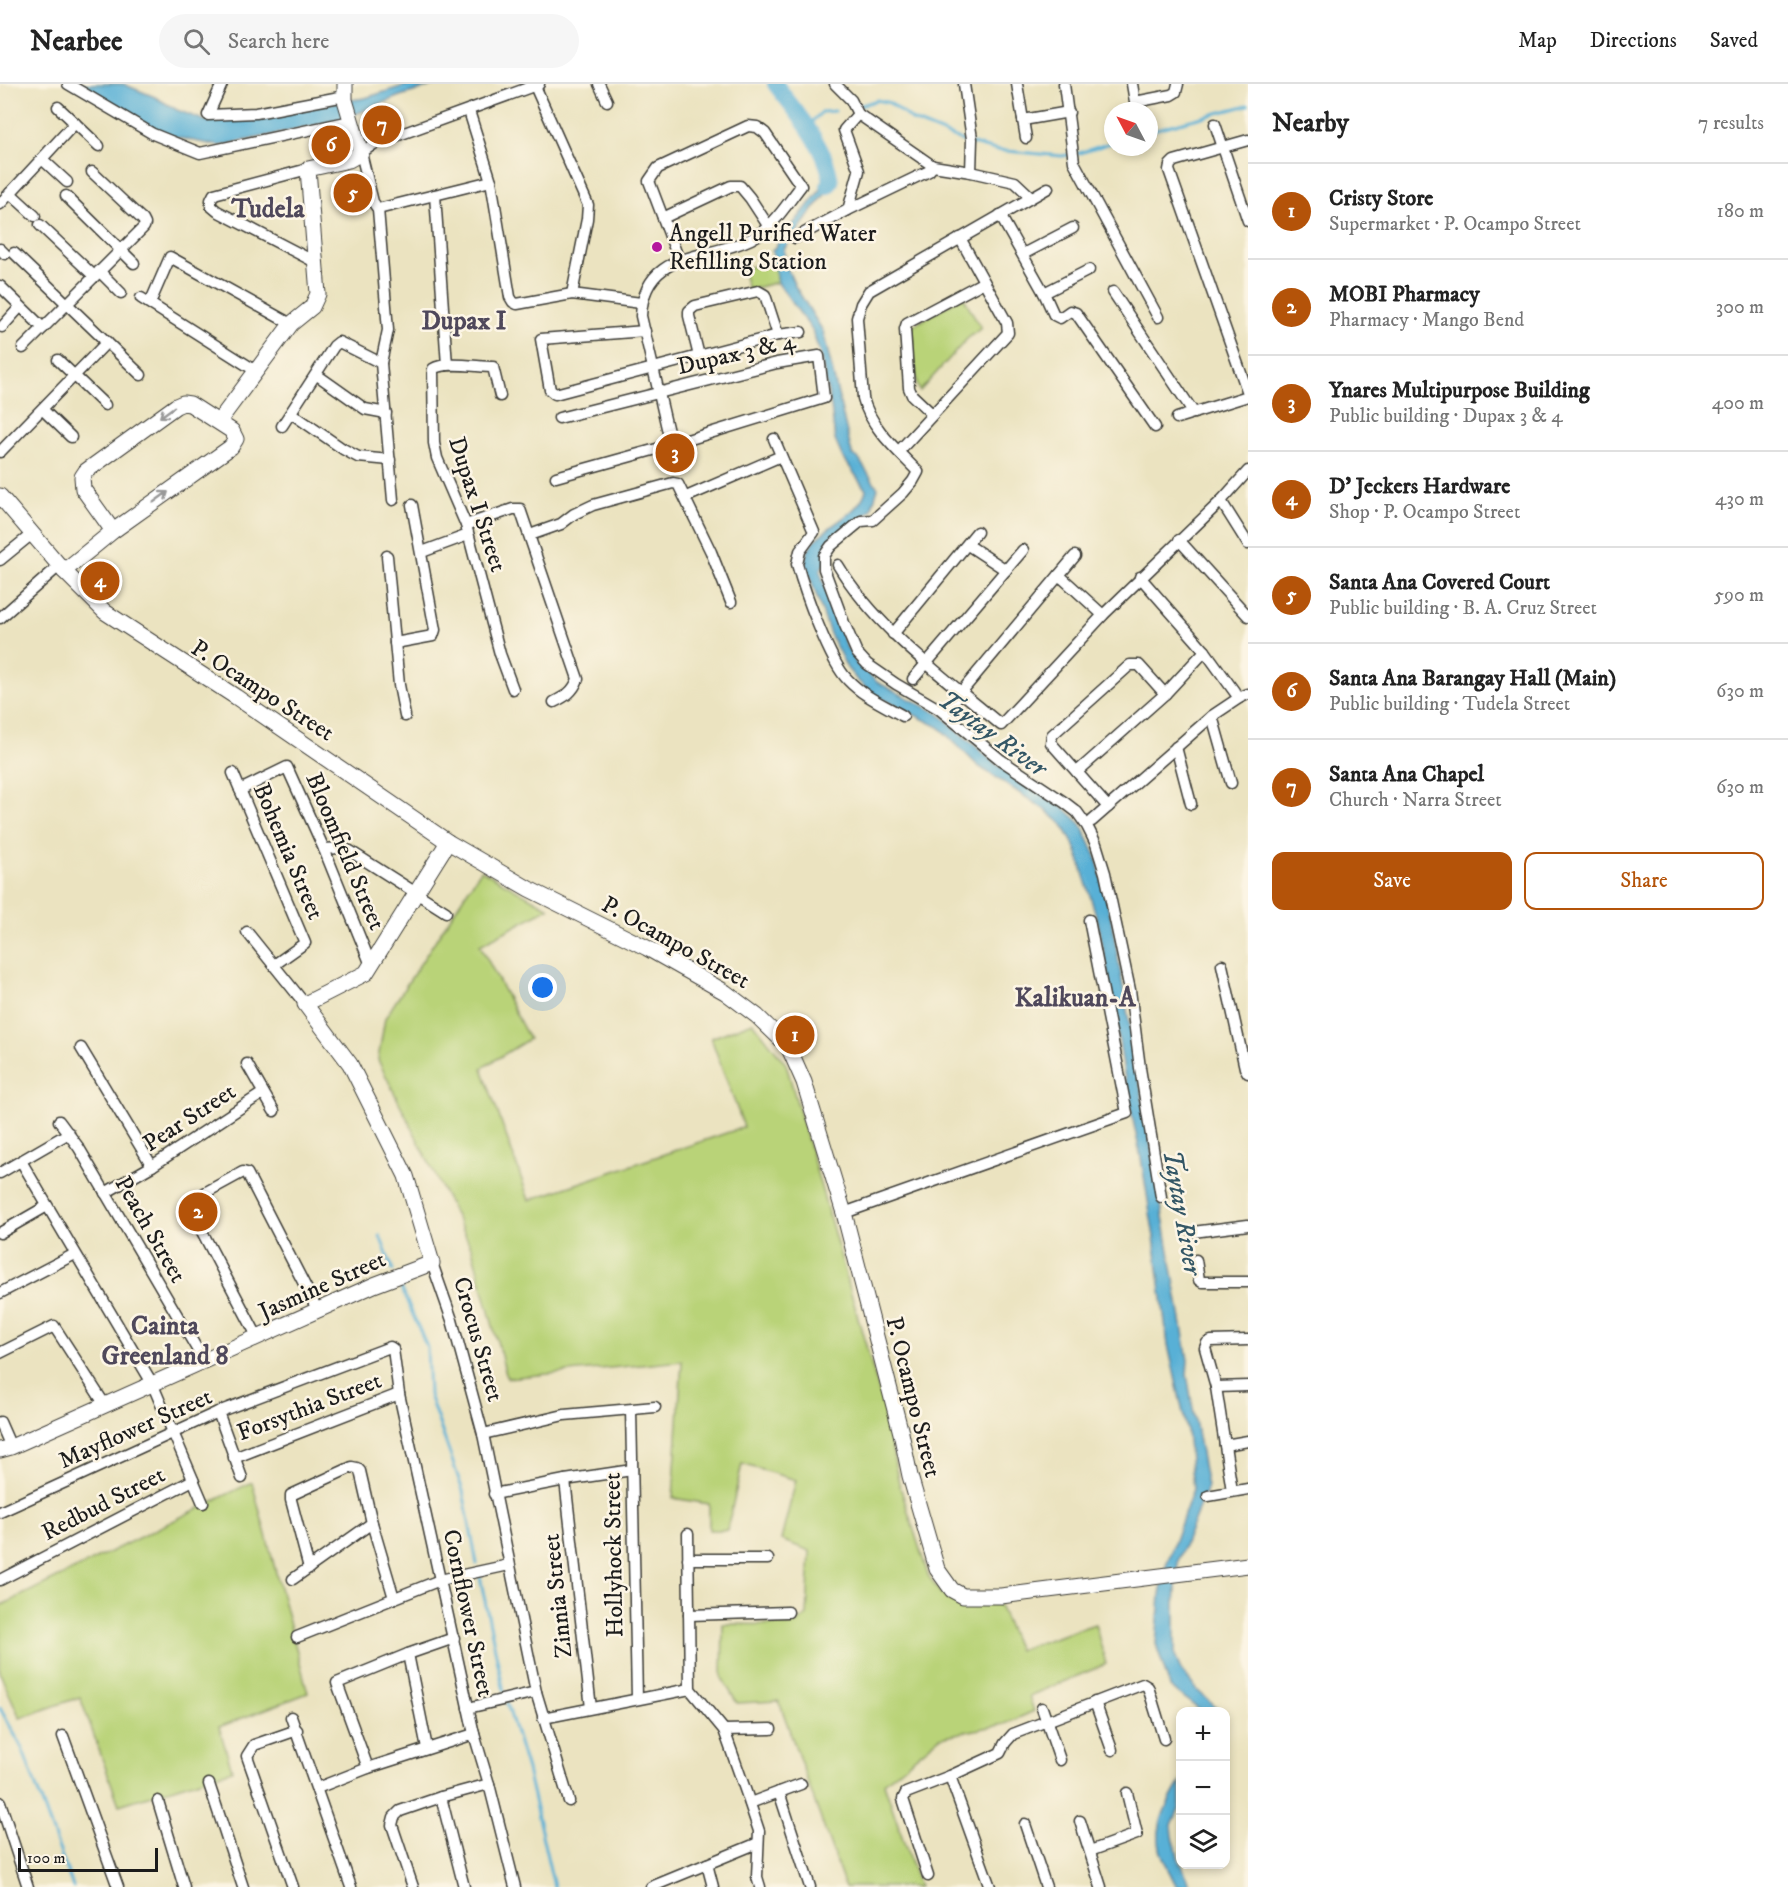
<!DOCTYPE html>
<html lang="en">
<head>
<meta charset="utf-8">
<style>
	body { margin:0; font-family:"IM FELL DW Pica",serif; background:#f6f6f6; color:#222 }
	.controls { position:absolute; right:18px; bottom:18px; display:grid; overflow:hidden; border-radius:12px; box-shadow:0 3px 9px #0003 }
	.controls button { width:54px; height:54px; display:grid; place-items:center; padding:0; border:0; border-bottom:2px solid #e0e0e0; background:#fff; color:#222; font:30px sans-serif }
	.compass { position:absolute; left:1104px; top:18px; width:54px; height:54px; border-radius:50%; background:#fff; box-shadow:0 3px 9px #0003; rotate:311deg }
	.scale { position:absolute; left:18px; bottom:15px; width:140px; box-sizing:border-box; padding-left:6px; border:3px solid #1c1c1c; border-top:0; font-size:16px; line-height:21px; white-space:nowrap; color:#1c1c1c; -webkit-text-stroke:4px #fcf5e5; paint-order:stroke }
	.you { position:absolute; left:543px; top:904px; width:21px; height:21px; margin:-15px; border:4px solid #fff; border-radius:50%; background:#1a73e8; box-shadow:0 0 0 9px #1a73e833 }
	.badge { display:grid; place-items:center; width:39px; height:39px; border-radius:50%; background:#b45309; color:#fff; font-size:20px; font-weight:700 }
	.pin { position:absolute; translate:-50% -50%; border:3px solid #fff; box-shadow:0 2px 6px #0006 }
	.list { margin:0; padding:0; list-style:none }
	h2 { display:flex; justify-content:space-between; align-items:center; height:78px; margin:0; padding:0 24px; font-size:26px }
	h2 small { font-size:20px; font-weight:400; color:#767676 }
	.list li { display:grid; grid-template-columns:39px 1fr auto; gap:18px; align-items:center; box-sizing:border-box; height:96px; padding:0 24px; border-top:2px solid #e0e0e0 }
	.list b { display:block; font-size:22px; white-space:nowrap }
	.list p { margin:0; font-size:20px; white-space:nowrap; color:#767676 }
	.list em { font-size:20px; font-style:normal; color:#767676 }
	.actions { display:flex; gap:12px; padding:18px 24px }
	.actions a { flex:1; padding:14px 0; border:2px solid #b45309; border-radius:12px; text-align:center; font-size:21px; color:#b45309 }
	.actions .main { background:#b45309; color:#fff }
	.icon { flex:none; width:33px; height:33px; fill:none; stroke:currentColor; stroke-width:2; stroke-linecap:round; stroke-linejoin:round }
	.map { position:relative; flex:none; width:1248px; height:1803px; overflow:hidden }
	header { display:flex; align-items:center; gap:36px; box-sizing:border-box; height:84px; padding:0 30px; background:#fff; border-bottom:2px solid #e0e0e0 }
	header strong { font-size:28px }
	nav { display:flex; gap:33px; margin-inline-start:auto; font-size:21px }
	.search { width:420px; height:54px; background:#f6f6f6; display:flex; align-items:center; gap:15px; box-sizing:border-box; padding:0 21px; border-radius:33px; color:#767676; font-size:22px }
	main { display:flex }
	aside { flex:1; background:#fff }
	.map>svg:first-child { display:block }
	.green { fill:#b9d378; stroke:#6a784a; stroke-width:1.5 }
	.water { fill:#59b0d6; stroke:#3a6679; stroke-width:1.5 }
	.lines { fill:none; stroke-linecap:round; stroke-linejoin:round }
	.stream { stroke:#59b0d6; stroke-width:3 }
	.river { stroke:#59b0d6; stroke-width:16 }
	.street-casing { stroke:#3b3a35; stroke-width:13 }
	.secondary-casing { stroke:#3b3a35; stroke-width:17 }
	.street { stroke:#fff; stroke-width:10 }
	.secondary { stroke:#fff; stroke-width:15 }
	.oneway { stroke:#999 }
	.poi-dot { fill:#b5179e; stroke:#fcf5e5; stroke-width:2 }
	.labels { text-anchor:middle; stroke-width:5; stroke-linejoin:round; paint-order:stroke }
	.poi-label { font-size:24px; fill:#1c1c1c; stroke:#fcf5e5; text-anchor:start }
	.street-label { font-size:24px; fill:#1c1c1c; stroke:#fcf5e5 }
	.neighbourhood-label { font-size:26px; font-weight:bold; fill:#4f485b; stroke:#fcf5e5 }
	.water-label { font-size:26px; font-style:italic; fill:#345766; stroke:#fcf5e5 }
</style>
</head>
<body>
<header>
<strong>Nearbee</strong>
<div class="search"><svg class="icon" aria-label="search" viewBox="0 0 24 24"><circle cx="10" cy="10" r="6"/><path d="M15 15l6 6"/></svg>Search here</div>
<nav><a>Map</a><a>Directions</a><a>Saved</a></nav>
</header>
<main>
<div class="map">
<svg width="1248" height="1803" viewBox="0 0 1248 1803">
	<rect width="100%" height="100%" fill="#fcf5e5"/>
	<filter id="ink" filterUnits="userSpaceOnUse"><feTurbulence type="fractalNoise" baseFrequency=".0167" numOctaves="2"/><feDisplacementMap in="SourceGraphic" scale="12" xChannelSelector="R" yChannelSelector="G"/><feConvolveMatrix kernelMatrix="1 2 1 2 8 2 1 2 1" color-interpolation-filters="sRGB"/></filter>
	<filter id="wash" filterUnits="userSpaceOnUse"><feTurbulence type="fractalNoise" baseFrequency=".008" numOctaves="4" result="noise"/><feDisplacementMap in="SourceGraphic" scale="24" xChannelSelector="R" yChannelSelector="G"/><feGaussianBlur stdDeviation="1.35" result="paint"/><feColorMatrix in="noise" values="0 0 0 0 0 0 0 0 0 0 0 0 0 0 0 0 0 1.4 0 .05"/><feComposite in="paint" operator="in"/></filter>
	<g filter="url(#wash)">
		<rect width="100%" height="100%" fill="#ebe3c0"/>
		<g class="green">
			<polygon points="773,177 778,198 748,206 742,185"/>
			<polygon points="963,212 981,244 967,255 920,307 917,301 911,243"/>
			<polygon points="481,786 549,824 480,861 529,955 482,984 529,1116 744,1043 711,954 753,938 786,980 882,1318 899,1399 928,1491 940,1509 968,1522 997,1516 1018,1566 1095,1540 1106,1580 1029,1612 1034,1627 1005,1640 940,1653 884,1699 919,1803 845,1803 779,1617 737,1619 722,1594 723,1540 795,1541 807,1531 810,1467 781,1456 796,1396 742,1380 727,1446 709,1446 709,1420 673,1414 682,1277 507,1294 472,1165 378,976 385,934"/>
			<polygon points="252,1398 308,1609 219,1643 232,1686 119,1721 80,1613 20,1634 0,1589 0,1522"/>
		</g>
		<g class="water">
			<polygon points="72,0 123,0 155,13 177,26 206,37 365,14 410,0 440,0 400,12 341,36 219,62 160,50"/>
			<path d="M829,82L832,90V101L784,165L785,179L795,202L823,247L852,370L858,374L878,404L871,426L839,453L820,487L831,523L846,562L856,579L877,598L939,630L994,679L1061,721L1081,740L1096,772L1111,834L1188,1276L1187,1291L1207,1403L1178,1477L1175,1520V1572L1181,1586L1196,1605L1220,1627H1201L1170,1603L1156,1560L1160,1511L1166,1482L1193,1405L1187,1347L1168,1261L1154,1153L1141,1074L1127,1007L1108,889L1098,838L1076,765L1063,741L1044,725L978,682L939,643L873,610L857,596L847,584L830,550L805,479C807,444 857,438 866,406L842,372L835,356L831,322L820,270L812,246L778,199L772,167L825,100L829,92Z"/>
			<path d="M1180,1698V1722L1172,1741L1173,1752L1180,1780L1182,1781L1190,1803H1177C1171,1791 1163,1777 1160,1764C1154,1741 1169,1716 1180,1698Z"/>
		</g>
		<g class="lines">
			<g class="stream">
				<polyline points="859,22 877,16 890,19 913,37 965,58 995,66 1062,72 1080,69 1113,58"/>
				<polyline points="806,43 822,28 835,27"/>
				<polyline points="1149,47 1248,21"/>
				<polyline points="380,1152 393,1186"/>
				<polyline points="400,1201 427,1263 429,1311 463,1407 477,1480"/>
				<polyline points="480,1493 504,1608"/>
				<polyline points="507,1619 527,1686 554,1803"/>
				<polyline points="0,1624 22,1664 73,1803"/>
			</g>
			<path class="river" d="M775,0C796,27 827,64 831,98L828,102"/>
		</g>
	</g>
	<g filter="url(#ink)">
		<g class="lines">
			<defs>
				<g id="street">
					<polyline points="68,0 153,50 200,69 351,37"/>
					<polyline points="222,0 208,31 256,29 345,12"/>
					<polyline points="599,0 607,17"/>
					<polyline points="835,0 851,16 858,30 933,82 971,88 1015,98 1031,113"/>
					<polyline points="964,0 972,55 971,88"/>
					<polyline points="1017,0 1026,54"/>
					<polyline points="1064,0 1074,78 1158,233"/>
					<polyline points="1132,0 1135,18 1171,11 1176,8 1178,0"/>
					<polyline points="535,2 588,121 587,135 572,210"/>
					<polyline points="58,23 99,62"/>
					<polyline points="469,27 491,97 510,213 513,218 517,220 572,210 641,219"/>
					<polyline points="1023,36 1069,28"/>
					<polyline points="1215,40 1248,137"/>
					<polyline points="1248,56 1174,77 1170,81 1169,86 1248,309"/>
					<polyline points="42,75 67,98"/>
					<polyline points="308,85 214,110 211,116 211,122 217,127 317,179"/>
					<path d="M1048,104L869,207L861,220L857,234L863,314C870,343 898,367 918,388L913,397L903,409L873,436L861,437L831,462L824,472V485L844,539L857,569L867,580L896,600L939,625L1001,676L1064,718L1077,728L1087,742L1096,760L1105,789L1130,906L1140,984L1161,1113"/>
					<polyline points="10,109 35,132"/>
					<polyline points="435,111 447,281"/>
					<polyline points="66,112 134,179"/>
					<polyline points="0,120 75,39"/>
					<polyline points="378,125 491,97"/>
					<polyline points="848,126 859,87 844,46 858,30"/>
					<polyline points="1000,131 1044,209 1054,231 1060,234 1070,227 1076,229 1155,343"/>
					<polyline points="663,134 731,102 740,102 750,114 769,143"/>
					<polyline points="40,141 94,192"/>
					<polyline points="795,154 848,126 929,87 933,82"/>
					<polyline points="0,165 5,170"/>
					<polyline points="14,169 141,291"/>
					<polyline points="1023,170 1073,144"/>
					<polyline points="99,187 121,209"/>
					<polyline points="0,202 43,244"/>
					<polyline points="1113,208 1194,329"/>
					<polyline points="1044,209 1089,186"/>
					<polyline points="141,214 256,287"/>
					<polyline points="150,219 170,173 291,240"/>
					<polyline points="2,243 20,223"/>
					<polyline points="645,247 541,255 550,306 555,310 778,251 801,248"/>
					<polyline points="23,264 144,143 145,140 143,136 92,88"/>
					<polyline points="699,272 689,232 689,227 695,222 758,207 765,211 778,251"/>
					<polyline points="58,276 105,321"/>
					<polyline points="317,291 365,325 386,329"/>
					<path d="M500,312L493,283C477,283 445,277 433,285L434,359L437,374L466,441L500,570L513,605"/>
					<polyline points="43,326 71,353"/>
					<polyline points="291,329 343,365 358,373 390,376"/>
					<polyline points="932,330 912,311 909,304 905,245 907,239 984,198"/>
					<polyline points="1177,334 1248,312"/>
					<polyline points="282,342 334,262 339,258 381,279"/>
					<path d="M774,355L814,448L800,467L797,480C804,506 830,579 848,596C863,612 884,621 903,632"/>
					<path d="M671,361L641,232C644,165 706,177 751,155C773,144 786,121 801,102L765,49L757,43L748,42L658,84L649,97L679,176"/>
					<polyline points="899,367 1008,249 1007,239 960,154"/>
					<polyline points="0,368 107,258"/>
					<polyline points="556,393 671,361 824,314 819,272 777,279 559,334"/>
					<polyline points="686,413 781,372"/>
					<polyline points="393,416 381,279 388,246 378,125 373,118 361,69 374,60 539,0"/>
					<polyline points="1221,417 1248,460"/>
					<path d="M466,441L513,425H520L578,595C573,608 566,612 554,618"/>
					<polyline points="530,451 561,440 574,430 593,421 673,399 678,400 711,468 731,518"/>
					<polyline points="1179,456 1248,532"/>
					<polyline points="968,461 1006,486"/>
					<polyline points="422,468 468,451"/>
					<polyline points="387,472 399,601 405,632"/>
					<polyline points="0,476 32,450"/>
					<path d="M838,481C877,546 944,593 1001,641L1103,531L1221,417L1248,387"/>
					<polyline points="1059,491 1103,531"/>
					<polyline points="1140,493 1205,567 1239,614"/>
					<polyline points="0,534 59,482"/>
					<polyline points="893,550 977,448"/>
					<polyline points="395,559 433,552 435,546 412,421"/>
					<polyline points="913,595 1023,466"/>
					<polyline points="947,625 1075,472"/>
					<polyline points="1212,632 1231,699"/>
					<polyline points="1176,663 1191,720"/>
					<polyline points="1077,688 1165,610 1205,567"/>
					<polyline points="233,689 305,859 274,881"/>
					<polyline points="240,706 287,683 324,765 371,881"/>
					<polyline points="1108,723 1051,659 1052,651 1130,581 1139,581 1165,610"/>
					<polyline points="1092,737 1212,632 1239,614 1248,610"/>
					<polyline points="324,765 340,764 350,767 446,828"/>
					<polyline points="247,848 305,920"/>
					<polyline points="1222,881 1245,984 1248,989"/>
					<polyline points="81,964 152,1082"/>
					<polyline points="247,980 274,1027"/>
					<polyline points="59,1037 79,1064 204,1277"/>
					<polyline points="21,1077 152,1299 203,1419"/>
					<polyline points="0,1089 69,1049"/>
					<polyline points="105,1109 152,1082 263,1009"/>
					<polyline points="844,1129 1127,1029 1089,836"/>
					<polyline points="1193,1148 1248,1141"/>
					<polyline points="0,1149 47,1122"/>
					<polyline points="1196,1176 1199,1196 1202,1198 1248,1198"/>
					<polyline points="432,1179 452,1236 483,1350 536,1608 569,1717"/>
					<polyline points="0,1209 75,1170"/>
					<polyline points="258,1254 188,1121 190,1117 243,1088 247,1089 318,1227"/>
					<polyline points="0,1269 54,1242 105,1321"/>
					<polyline points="1216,1303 1248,1302"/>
					<polyline points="631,1326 637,1614"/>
					<polyline points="218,1328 242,1394"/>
					<polyline points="0,1338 11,1363"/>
					<polyline points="483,1350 564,1331 655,1323"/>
					<polyline points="1225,1361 1248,1357"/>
					<polyline points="234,1374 399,1310"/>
					<polyline points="565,1396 591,1624"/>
					<polyline points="1232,1407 1216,1303 1205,1264 1207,1259 1211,1257 1248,1256"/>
					<polyline points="494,1410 565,1396 632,1386"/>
					<polyline points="1208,1412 1248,1405"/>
					<polyline points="0,1428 218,1328 390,1263 393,1265 399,1310 474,1650 489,1700 515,1803"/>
					<polyline points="688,1450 690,1605 724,1646 746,1708 759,1747 757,1793 760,1803"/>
					<polyline points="688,1475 768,1475"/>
					<polyline points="309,1484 291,1416 291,1411 352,1383 357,1384 360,1387 372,1439 394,1514"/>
					<polyline points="293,1495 372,1439"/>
					<polyline points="0,1496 193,1396"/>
					<polyline points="689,1531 788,1528"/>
					<polyline points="297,1553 440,1496 509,1481"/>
					<polyline points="408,1570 427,1664"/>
					<polyline points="1095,1618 1112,1666"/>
					<polyline points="468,1624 536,1608"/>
					<polyline points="1042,1624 1060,1676"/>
					<polyline points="291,1633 351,1803"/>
					<polyline points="543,1634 690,1605"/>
					<polyline points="724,1646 771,1645"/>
					<polyline points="63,1652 118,1803"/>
					<polyline points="368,1684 337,1599 408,1570 454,1554"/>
					<polyline points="950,1692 990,1803"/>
					<polyline points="209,1700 243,1803"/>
					<polyline points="317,1704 368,1684 474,1650"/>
					<polyline points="779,1708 810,1803"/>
					<polyline points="441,1713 464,1803"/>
					<polyline points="158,1717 184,1803"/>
					<polyline points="0,1718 28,1803"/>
					<polyline points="750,1719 801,1700"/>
					<polyline points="1080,1737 1101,1803"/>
					<polyline points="1025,1740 1046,1803"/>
					<polyline points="1090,1767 1137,1750 1127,1709"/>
					<polyline points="707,1780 713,1803"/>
					<polyline points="928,1792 903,1715 906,1709 950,1692 1000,1669 1005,1659 1013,1650 1143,1600 1148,1603 1164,1655"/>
					<polyline points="293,1803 247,1672 254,1661 297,1646"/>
					<polyline points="413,1803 392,1741 394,1733 400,1727 441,1713 489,1700"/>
					<polyline points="651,1803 758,1759"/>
				</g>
				<g id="secondary">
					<polyline points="219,337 291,240 312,223 318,210 308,85 349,76 361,69 345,16 345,0"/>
					<polyline points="0,412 64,487 105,528 236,613 448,758 529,805 647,864 725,908 757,932 788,962 804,998 844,1129 901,1349 910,1392 937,1485 952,1506 963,1512 1001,1512 1248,1481"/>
					<polyline points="64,487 113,447 231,363 236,355 232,347 190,320 183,319 176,322 86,387 82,393 83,405 113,447"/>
					<polyline points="0,1366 11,1363 374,1201 432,1179 406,1092 350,980 305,920 366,889 448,758"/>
				</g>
			</defs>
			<use href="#street" class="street-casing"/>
			<use href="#secondary" class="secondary-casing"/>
			<use href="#street" class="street"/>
			<use href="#secondary" class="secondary"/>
		</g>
		<defs><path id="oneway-shaft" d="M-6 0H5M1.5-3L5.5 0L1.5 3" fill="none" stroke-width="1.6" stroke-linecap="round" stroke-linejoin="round" transform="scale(1.5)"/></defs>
		<g class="oneway">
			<use href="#oneway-shaft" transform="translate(167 328) rotate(144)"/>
			<use href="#oneway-shaft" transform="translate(161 413) rotate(-36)"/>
		</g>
	</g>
	<circle class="poi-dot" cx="657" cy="163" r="6"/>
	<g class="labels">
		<g class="poi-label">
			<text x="669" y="157">Angell Purified Water<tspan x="669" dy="28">Refilling Station</tspan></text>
		</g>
		<g class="street-label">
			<text transform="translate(736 269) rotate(-13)" y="8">Dupax 3 &amp; 4</text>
			<text transform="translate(478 420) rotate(72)" y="8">Dupax I Street</text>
			<text transform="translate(263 606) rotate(33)" y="8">P. Ocampo Street</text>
			<text transform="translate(289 767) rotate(67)" y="8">Bohemia Street</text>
			<text transform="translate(346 767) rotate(67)" y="8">Bloomfield Street</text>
			<text transform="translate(676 858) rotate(29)" y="8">P. Ocampo Street</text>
			<text transform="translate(189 1033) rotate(-33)" y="8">Pear Street</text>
			<text transform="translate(151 1145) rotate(60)" y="8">Peach Street</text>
			<text transform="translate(322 1201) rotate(-24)" y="8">Jasmine Street</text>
			<text transform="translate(479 1255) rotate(74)" y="8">Crocus Street</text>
			<text transform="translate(914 1313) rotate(76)" y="8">P. Ocampo Street</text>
			<text transform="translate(309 1322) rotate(-21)" y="8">Forsythia Street</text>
			<text transform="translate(135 1344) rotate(-24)" y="8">Mayflower Street</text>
			<text transform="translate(103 1419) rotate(-27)" y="8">Redbud Street</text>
			<text transform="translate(613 1471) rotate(-91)" y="8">Hollyhock Street</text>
			<text transform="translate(557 1512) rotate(-96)" y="8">Zinnia Street</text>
			<text transform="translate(469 1529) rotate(78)" y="8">Cornflower Street</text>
		</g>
		<g class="neighbourhood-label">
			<text x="268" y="133">Tudela</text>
			<text x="464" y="245">Dupax I</text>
			<text x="1075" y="922">Kalikuan-A</text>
			<text x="165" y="1250">Cainta<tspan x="165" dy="30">Greenland 8</tspan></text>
		</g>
		<g class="water-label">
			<text transform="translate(993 649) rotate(36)" y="9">Taytay River</text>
			<text transform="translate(1183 1128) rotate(80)" y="9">Taytay River</text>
		</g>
	</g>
</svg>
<div class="controls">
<button>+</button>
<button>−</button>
<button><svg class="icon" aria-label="layers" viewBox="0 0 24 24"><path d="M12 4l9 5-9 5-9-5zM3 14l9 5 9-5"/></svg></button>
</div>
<svg class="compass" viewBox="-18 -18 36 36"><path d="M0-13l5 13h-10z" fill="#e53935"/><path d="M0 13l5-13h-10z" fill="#767676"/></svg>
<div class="scale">100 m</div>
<div class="you"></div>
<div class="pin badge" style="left:795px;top:951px">1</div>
<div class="pin badge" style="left:198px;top:1128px">2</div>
<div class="pin badge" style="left:675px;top:369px">3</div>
<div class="pin badge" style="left:100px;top:497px">4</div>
<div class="pin badge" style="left:353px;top:109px">5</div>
<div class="pin badge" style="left:331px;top:61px">6</div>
<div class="pin badge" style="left:382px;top:41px">7</div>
</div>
<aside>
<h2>Nearby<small>7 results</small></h2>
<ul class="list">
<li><span class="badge">1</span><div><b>Cristy Store</b><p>Supermarket · P. Ocampo Street</p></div><em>180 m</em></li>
<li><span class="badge">2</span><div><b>MOBI Pharmacy</b><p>Pharmacy · Mango Bend</p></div><em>300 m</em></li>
<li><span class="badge">3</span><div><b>Ynares Multipurpose Building</b><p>Public building · Dupax 3 &amp; 4</p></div><em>400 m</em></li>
<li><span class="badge">4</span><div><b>D' Jeckers Hardware</b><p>Shop · P. Ocampo Street</p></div><em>430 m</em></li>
<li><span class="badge">5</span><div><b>Santa Ana Covered Court</b><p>Public building · B. A. Cruz Street</p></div><em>590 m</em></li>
<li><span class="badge">6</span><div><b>Santa Ana Barangay Hall (Main)</b><p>Public building · Tudela Street</p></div><em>630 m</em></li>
<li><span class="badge">7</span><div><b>Santa Ana Chapel</b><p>Church · Narra Street</p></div><em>630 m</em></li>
</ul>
<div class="actions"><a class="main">Save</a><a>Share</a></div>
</aside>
</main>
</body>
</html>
